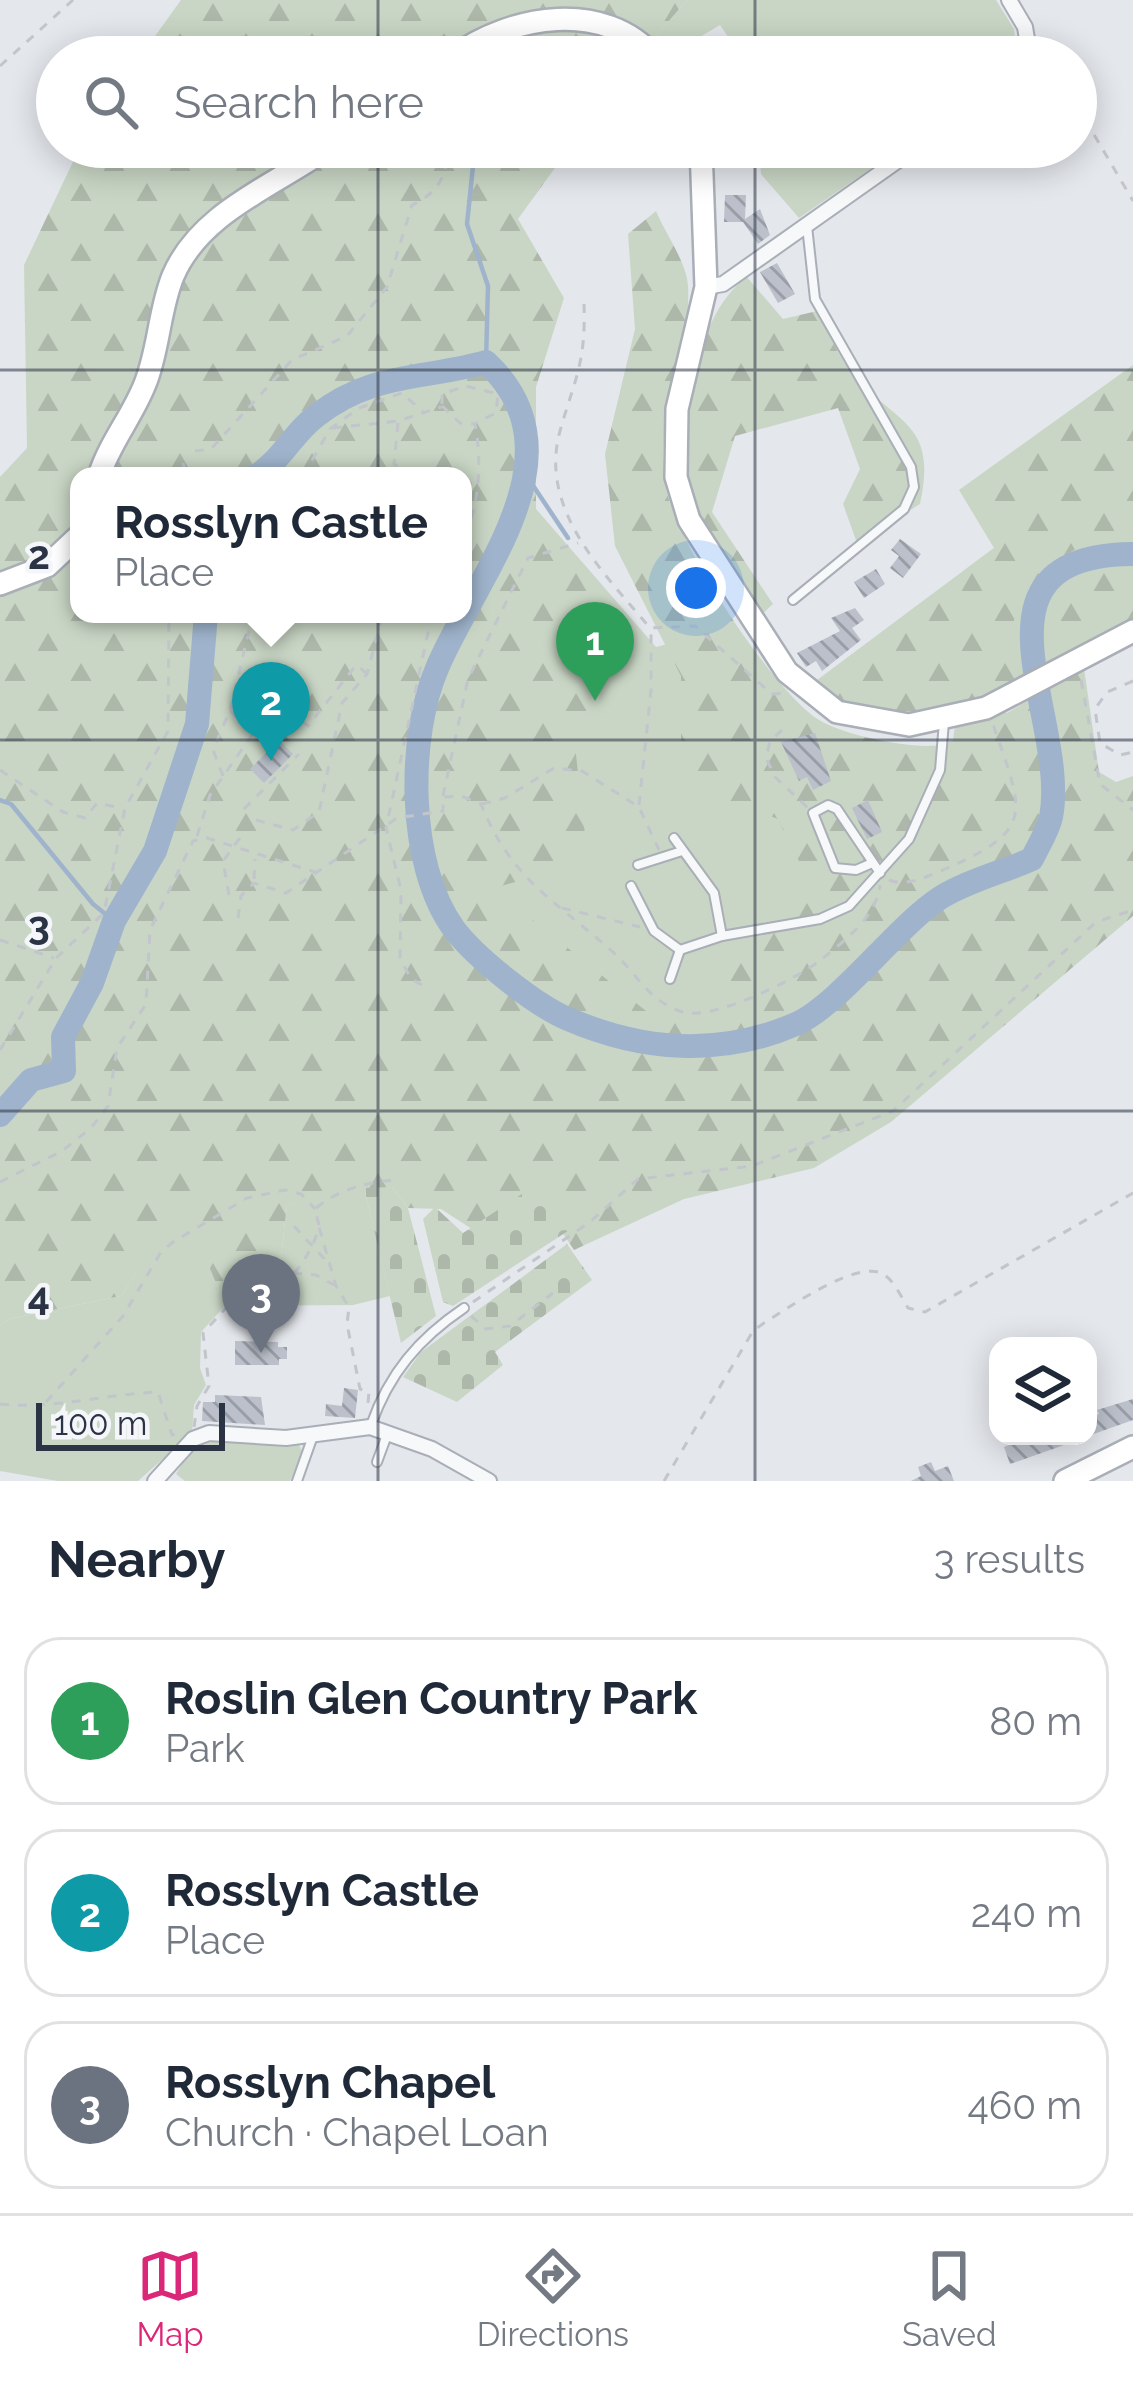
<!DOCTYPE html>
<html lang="en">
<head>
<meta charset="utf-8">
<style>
	body { margin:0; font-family:Raleway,sans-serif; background:#f2f2f3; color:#1f2937 }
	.controls { position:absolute; right:36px; bottom:36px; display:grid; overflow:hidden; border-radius:24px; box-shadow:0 6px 30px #0003 }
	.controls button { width:108px; height:108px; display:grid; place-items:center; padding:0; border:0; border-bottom:3px solid #e0e1e3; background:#fff; color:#1f2937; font:60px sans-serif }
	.scale { position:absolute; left:36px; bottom:30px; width:189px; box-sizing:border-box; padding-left:12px; border:6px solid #2b3445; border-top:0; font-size:33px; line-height:42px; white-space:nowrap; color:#2b3445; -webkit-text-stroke:9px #f4f6f9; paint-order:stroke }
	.you { position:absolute; left:696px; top:588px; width:42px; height:42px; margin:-30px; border:9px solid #fff; border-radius:50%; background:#1a73e8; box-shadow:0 0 0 18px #1a73e833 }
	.badge { display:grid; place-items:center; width:78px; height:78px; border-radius:50%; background:#db2777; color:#fff; font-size:39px; font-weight:700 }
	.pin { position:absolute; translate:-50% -99px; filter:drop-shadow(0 3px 6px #0008) }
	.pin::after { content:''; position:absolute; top:63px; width:42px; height:36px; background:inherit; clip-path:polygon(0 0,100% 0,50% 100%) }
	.popup { position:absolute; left:70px; top:467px; width:402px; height:156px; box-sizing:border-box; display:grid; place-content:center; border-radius:24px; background:#fff; filter:drop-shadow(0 3px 9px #0005); font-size:39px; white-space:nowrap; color:#747a83 }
	.popup b { font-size:45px; color:#1f2937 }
	.popup::after { content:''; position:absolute; left:50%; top:100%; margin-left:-24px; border:24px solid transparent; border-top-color:#fff }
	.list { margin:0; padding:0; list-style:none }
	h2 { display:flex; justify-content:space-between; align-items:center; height:156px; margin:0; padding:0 48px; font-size:51px }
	h2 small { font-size:39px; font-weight:400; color:#747a83 }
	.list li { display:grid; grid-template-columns:78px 1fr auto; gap:36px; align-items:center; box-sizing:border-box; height:168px; margin:0 24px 24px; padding:0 24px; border:3px solid #e0e1e3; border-radius:36px }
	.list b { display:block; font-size:45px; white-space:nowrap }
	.list p { margin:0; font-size:39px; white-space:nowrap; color:#747a83 }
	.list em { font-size:39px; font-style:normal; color:#747a83 }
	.icon { flex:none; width:66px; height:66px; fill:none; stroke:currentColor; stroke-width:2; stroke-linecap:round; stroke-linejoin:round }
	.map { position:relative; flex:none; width:1133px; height:1481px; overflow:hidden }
	.search { position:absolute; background:#fff; box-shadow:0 6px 30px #0003; left:36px; right:36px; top:36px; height:132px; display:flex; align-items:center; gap:30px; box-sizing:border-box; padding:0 42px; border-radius:66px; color:#747a83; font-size:45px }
	.sheet { height:732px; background:#fff }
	nav { display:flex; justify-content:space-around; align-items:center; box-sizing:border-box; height:168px; border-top:3px solid #e0e1e3; background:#fff; font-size:33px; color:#747a83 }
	nav a { display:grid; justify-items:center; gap:6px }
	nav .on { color:#db2777 }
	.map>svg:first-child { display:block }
	.green { fill:#c9d6c5 }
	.forest { fill:url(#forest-firs); fill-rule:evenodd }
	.cemetery { fill:url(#cemetery-stones) }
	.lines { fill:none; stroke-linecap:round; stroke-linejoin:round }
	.stream { stroke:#9fb4cc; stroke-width:4.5 }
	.river { stroke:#9fb4cc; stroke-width:24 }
	.building { fill:url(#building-back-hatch) }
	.lane-casing { stroke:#a9aeb7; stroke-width:12 }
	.street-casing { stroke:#a9aeb7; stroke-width:18 }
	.secondary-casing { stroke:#a9aeb7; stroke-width:26 }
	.path { stroke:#c2c5cb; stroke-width:3; stroke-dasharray:9 9; stroke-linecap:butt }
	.lane { stroke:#f7f8fa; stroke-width:8 }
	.street { stroke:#f7f8fa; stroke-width:14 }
	.secondary { stroke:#fff; stroke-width:21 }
	.path-bridge { stroke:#c2c5cb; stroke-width:3; stroke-dasharray:9 9; stroke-linecap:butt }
	.grid { fill:none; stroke:#2b3445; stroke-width:3; stroke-opacity:0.55 }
	.grid-label { font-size:39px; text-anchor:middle; font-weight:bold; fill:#2b3445; stroke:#f4f6f9; stroke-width:9; stroke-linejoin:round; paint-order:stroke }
</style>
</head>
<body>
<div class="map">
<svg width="1133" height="1481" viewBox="0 0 1133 1481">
	<defs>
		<pattern id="forest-firs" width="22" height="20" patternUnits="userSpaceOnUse" patternTransform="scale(3)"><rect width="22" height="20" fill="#c9d6c5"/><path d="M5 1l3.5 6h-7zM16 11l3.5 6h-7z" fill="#adb8ab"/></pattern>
		<pattern id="cemetery-stones" width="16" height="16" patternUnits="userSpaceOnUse" patternTransform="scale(3)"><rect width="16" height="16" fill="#c9d6c5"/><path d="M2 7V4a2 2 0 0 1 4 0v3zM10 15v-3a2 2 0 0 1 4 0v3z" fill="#adb8ab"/></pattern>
		<pattern id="building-back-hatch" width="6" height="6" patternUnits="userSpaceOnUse" patternTransform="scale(3)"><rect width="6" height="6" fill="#bbc0ca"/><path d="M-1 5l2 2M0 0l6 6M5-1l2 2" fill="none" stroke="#989da6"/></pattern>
	</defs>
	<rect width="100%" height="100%" fill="#e4e7ec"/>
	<g class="green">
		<polygon points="687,0 996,0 1014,29 1017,57 742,57 720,25 668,56 656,36"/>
		<polygon points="759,147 902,147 799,218 761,174"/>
		<polygon points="1133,365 1133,618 996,693 1019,737 715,1043 549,1005 428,797 530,502 656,647 675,642 759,765 949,767 955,726 951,712 812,684 994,548"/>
		<polygon points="364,1188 390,1296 353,1305 232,1306 234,1296 201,1332 200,1368 206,1385 194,1405 192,1433 138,1481 58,1481 0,1471 0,1326 9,1319 121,1296 172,1217 190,1217 279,1274 287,1205"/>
		<polygon points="214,1441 299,1445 303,1453 290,1481 185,1481 176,1474 190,1451"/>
	</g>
	<g class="forest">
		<polygon points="181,0 687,0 638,57 140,57"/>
		<path d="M80,147H570L518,219L564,298L536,387V532L584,568L610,704L574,737L587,852L553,872L493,888L651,1015H719L735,959L816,895L778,819L681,783V676L615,546L605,454L635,329L628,234L656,211C665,233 687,263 688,286C692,354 654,415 665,484C675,541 768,684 816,718C838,734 912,750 939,745C967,740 1053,685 1084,668L1099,772L1116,782L1133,776V916L891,1122L814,1168L684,1199L574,1250L538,1196L472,1229L441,1209L408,1208L392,1187L287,1205L279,1275L256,1297L219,1290L206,1259L213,1236L190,1217H173L121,1296L9,1319L0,1326V477L27,448L24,265ZM79,476H463V614H79Z"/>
		<path d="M746,276L783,319L817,311C829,332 840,361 856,378C901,426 937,425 920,504L857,543L843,504L860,469L838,408L735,436L712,512L773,604L759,617C702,526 663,484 695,371C706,331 715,305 746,276Z"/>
		<path d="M1133,365V534H1098L1050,566L1018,598L1010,642L1017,681C949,718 878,733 812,684L994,548L959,490Z"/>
		<path d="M1112,567H1133V618L1051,663C1040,610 1067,587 1112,567Z"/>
	</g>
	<g class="cemetery">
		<polygon points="543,1180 571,1229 453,1306 443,1302 423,1219 435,1207 463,1233"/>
		<polygon points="392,1187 408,1208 436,1316 401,1343 364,1188"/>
		<polygon points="567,1244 592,1280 495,1352 503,1365 457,1402 403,1377 421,1352"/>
	</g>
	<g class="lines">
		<g class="stream">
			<polyline points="475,147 467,224 488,286 486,362"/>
			<polyline points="524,472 568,538"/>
			<polyline points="0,800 11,804 93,904 114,921"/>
		</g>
		<g class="river">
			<path d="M256,476C282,460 293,433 316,416C372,372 422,380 486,362C585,454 478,573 438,666C407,736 407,865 454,929C476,958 535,1005 568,1019C642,1051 720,1057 796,1024C839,1005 897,926 940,898C967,881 1003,872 1032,859C1038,846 1048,831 1051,817C1070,720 955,555 1133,554"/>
			<polyline points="0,1115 31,1080 64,1071 63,1037 92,983 114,921 155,851 197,724 206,614"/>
		</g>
	</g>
	<g class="building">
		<polygon points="725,195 746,195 745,219 760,209 770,235 758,244 743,222 724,222"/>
		<polygon points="777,263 795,294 778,303 760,272"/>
		<polygon points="900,539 921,554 903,578 890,568 899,556 891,550"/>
		<polygon points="876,569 885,584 864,598 854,582"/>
		<polygon points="855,608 864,620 852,628 861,640 822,671 816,661 806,667 797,653 840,631 831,618"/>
		<polygon points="815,733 831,781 813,790 807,777 799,781 781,742"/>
		<polygon points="279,740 293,754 264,783 250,769"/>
		<polygon points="868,800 882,832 867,839 852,808"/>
		<polygon points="235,1341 278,1342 278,1347 287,1347 287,1359 279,1359 279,1365 235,1365"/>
		<polygon points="344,1388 358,1390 355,1418 325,1416 326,1404 342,1406"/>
		<polygon points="215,1395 261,1397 265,1425 202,1421 203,1402 215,1402"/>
		<polygon points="1133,1399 1133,1420 1088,1436 1088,1418 1099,1414 1097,1410"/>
		<polygon points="1030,1436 1084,1436 1084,1438 1010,1464 1004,1447"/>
		<polygon points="931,1462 935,1471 948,1466 954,1481 911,1481 921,1476 918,1467"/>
	</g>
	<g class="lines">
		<defs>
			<g id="lane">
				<polyline points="793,600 904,509 914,487 911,467 815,299 807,226"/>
				<polyline points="674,838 714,893 722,936"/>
				<polyline points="870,864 856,870 835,868 813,813 828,805 837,809 880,873"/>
				<polyline points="638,865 682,851"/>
				<polyline points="631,886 654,931 680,950 722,936 820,919 849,906 909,839 940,770 944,722"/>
				<polyline points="670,979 680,950"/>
				<path d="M371,1425C389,1374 418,1339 464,1308"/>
				<polyline points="377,1462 387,1435"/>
				<polyline points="297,1481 314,1433"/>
			</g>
			<g id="street">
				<polyline points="1009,0 1025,27 1030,57"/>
				<polyline points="706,287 723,284 917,147"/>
				<polyline points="155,1481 193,1439 209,1433 286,1438 370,1427 432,1449 489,1481"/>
			</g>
			<g id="secondary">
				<path d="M453,57C512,14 605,0 654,57"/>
				<polyline points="701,147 706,287 677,409 676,477 689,520 787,672 837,712 909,725 986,708 1133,631"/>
				<path d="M99,476C110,442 132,417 145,384C159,350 159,310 173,276C200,212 276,185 329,147"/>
				<polyline points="0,584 47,566 79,536"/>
				<polyline points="1065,1481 1133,1447"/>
			</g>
		</defs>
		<use href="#lane" class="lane-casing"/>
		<use href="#street" class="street-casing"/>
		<use href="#secondary" class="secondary-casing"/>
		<g class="path">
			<polyline points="0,66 73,0"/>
			<polyline points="1076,104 1133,201"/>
			<path d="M584,304C586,363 575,378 560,431C538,510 605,574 650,628L695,626L772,694L789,693"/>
			<polyline points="442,404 442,394 466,386 498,394 496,413 476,423"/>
			<path d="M442,406L460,423L475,424C482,461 480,504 463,539"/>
			<polyline points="398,423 394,464 412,476"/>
			<polyline points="333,428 398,421 441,407"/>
			<path d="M195,451L211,449L292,360L347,336L387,287L412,205C437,194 449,175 446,147"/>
			<polyline points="183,463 186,476"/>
			<polyline points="303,476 330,429 359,408 402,393 424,413"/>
			<polyline points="431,476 437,476"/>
			<polyline points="463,482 478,484"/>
			<polyline points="1081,680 1100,784 1133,810"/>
			<polyline points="1133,681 1107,692 1095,709 1100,743 1120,755 1133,752"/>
			<polyline points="230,710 251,734"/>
			<polyline points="782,730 770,741 766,758 775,777 808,808"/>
			<polyline points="0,770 63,812 85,818 97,803 121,808"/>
			<polyline points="223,776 213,750 230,710 253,614"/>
			<polyline points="443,796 468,679 528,558 578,543"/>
			<polyline points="482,804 505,798 554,768 582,771 639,807 659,850"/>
			<polyline points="639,805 651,690 651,629"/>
			<polyline points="244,809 299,754"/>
			<polyline points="256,820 293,830 319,812 342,703 367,674 383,614"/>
			<polyline points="197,836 210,795 252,735 289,709 308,726 353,669 357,665 366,673"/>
			<polyline points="254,879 255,859"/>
			<path d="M889,880C907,887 925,877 943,870C1038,829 1023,813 993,724"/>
			<polyline points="562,908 640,927"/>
			<path d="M238,918L241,896L254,883L286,893L397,818L443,811V797L461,796L481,804C512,881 555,900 614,953C638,975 649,1002 683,1012C712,1021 794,980 818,962C842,943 877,917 880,885"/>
			<polyline points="0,940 54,958"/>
			<polyline points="422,985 411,979 400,958 401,890 386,828 432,614"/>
			<polyline points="0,1050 56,958 104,913 125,808 168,731 169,614"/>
			<polyline points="0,1182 62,1151 91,1128 108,1106 117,1048 146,1004 150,930 193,841 207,838 315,872"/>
			<path d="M319,1225L315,1209C337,1190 367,1182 395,1180"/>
			<polyline points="294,1226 331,1266"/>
			<polyline points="293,1273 316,1275 334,1285"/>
			<polyline points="473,1302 590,1222 638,1179 752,1166 893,1111 1096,922 1133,910"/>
			<polyline points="471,1316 486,1329 510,1326 553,1293"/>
			<polyline points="46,1402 123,1316 161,1252 173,1242 247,1198 285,1190 301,1194 315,1209"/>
			<path d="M0,1404C50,1410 106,1394 158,1392L172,1435L180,1433"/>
			<path d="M194,1427L197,1406L209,1386L203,1333L235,1298L254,1304C285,1290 310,1260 319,1227L336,1286L349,1307L347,1324L360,1389L369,1392L368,1403"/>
			<path d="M664,1481L753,1331L764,1323C787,1309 862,1255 886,1276C895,1283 902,1298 908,1308L925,1312L1133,1193"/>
		</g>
		<use href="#lane" class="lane"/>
		<use href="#street" class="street"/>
		<use href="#secondary" class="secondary"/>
		<polyline class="path-bridge" points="229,895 223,861 242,835"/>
	</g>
	<path class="grid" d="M378,0V57M755,0V57M378,147V1481M755,147V1481M0,370H1133M0,740H1133M0,1111H1133"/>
	<g class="grid-label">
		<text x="39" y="569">2</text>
		<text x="39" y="939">3</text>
		<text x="39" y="1310">4</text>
	</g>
</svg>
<div class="controls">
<button><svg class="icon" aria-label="layers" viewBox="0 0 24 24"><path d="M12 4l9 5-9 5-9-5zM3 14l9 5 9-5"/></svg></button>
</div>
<div class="scale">100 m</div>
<div class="you"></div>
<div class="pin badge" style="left:595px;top:701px;background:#2e9e5b">1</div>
<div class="pin badge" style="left:271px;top:761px;background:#0f9aa8">2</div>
<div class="popup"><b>Rosslyn Castle</b>Place</div>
<div class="pin badge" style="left:261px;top:1353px;background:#6b7280">3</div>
<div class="search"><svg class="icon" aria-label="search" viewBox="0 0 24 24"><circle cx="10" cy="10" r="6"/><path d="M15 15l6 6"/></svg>Search here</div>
</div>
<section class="sheet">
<h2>Nearby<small>3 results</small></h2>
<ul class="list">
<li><span class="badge" style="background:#2e9e5b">1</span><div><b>Roslin Glen Country Park</b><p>Park</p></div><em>80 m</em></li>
<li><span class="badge" style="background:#0f9aa8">2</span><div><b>Rosslyn Castle</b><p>Place</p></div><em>240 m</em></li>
<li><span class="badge" style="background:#6b7280">3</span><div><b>Rosslyn Chapel</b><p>Church · Chapel Loan</p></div><em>460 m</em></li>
</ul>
</section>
<nav>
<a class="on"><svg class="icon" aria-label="map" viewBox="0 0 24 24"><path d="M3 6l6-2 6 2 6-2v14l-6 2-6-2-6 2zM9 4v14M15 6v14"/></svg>Map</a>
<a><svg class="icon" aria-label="directions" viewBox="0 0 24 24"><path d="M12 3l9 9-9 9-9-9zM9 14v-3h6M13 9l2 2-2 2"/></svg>Directions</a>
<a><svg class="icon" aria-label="saved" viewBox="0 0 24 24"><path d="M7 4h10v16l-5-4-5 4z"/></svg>Saved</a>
</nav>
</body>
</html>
